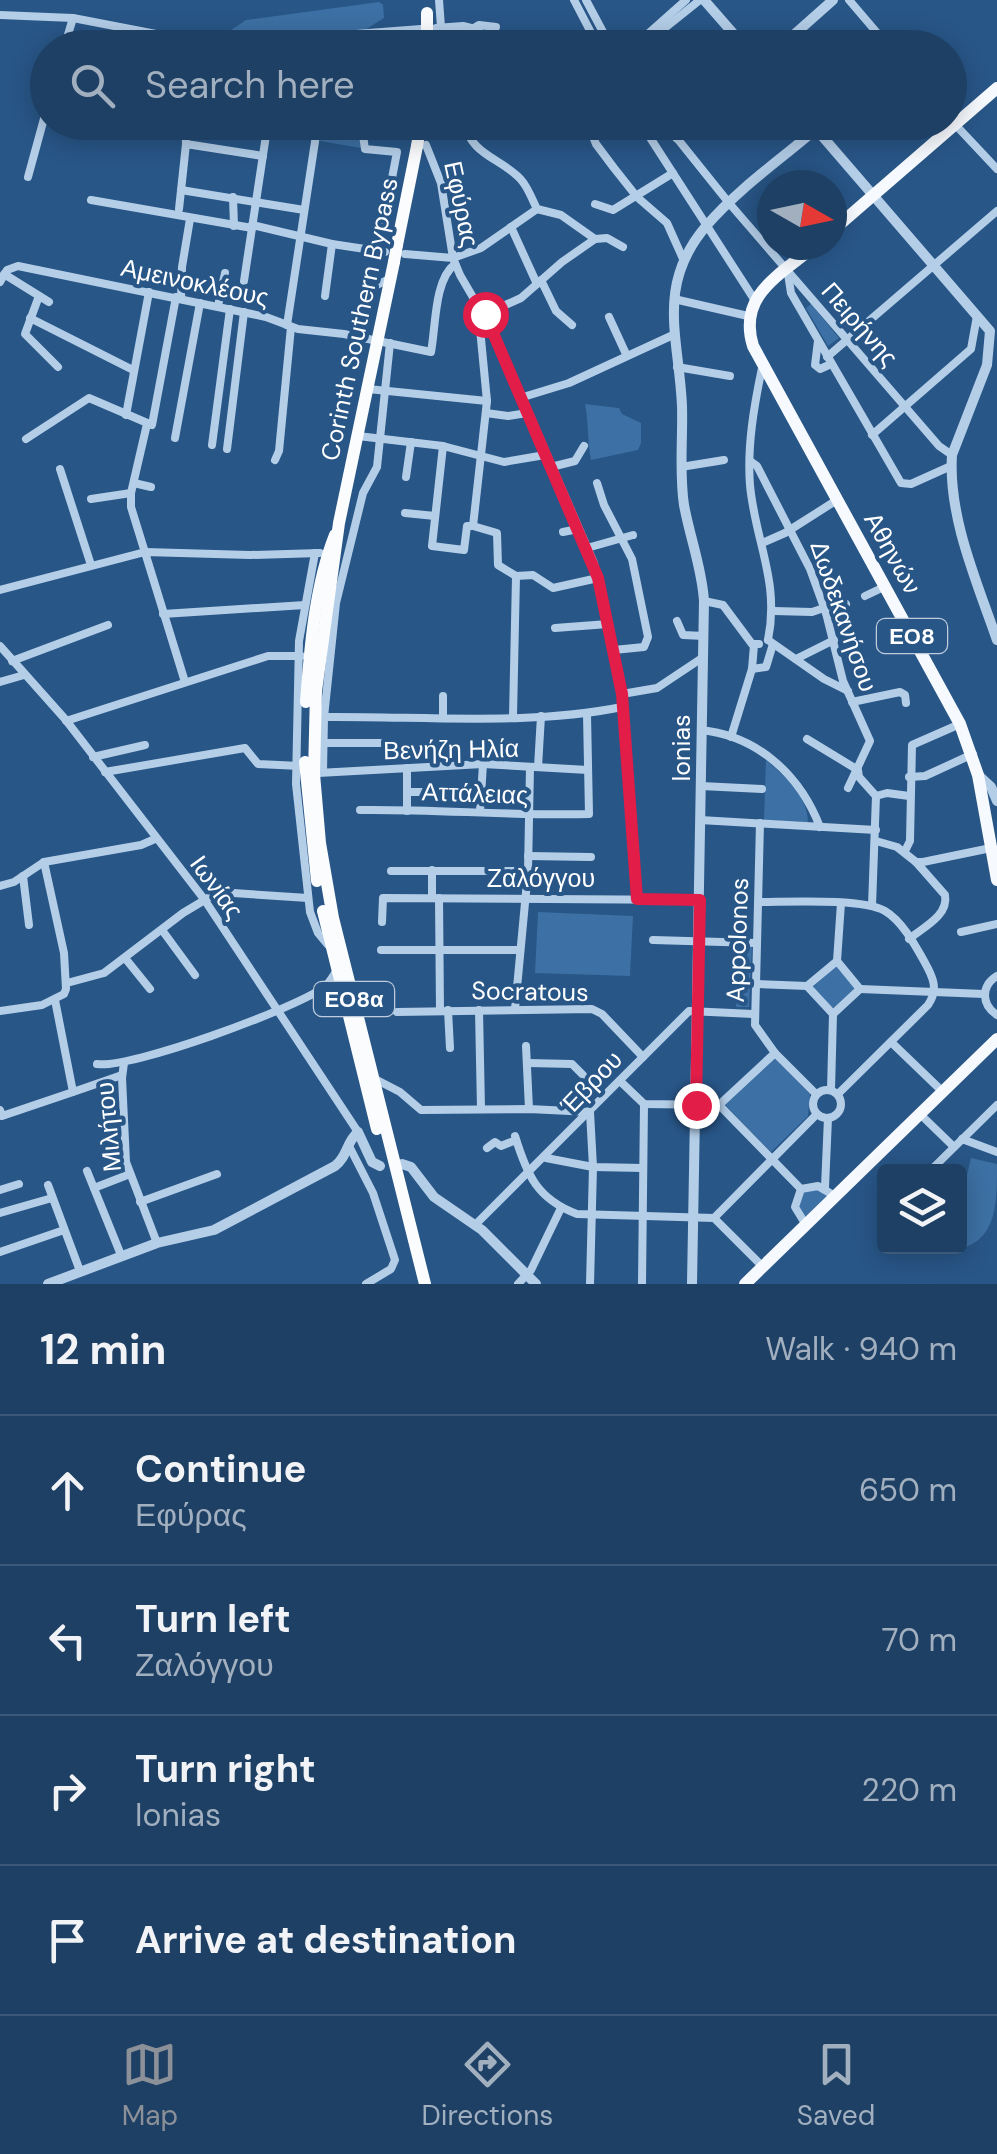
<!DOCTYPE html>
<html lang="en">
<head>
<meta charset="utf-8">
<style>
	body { margin:0; font-family:"DM Sans",sans-serif; background:#2b4b6e; color:#f1f3f6 }
	.controls { position:absolute; right:30px; bottom:30px; display:grid; overflow:hidden; border-radius:10px; box-shadow:0 5px 25px #0003 }
	.controls button { width:90px; height:90px; display:grid; place-items:center; padding:0; border:0; border-bottom:2px solid #3c5979; background:#1e4065; color:#f1f3f6; font:50px sans-serif }
	.compass { position:absolute; left:757px; top:170px; width:90px; height:90px; border-radius:50%; background:#1e4065; box-shadow:0 5px 25px #0003; rotate:99deg }
	.stop { position:absolute; width:30px; height:30px; margin:-22px; border:8px solid #e11d48; border-radius:50%; background:#fff }
	.stop.end { background:#e11d48; border-color:#fff; box-shadow:0 2px 10px #0008 }
	.list { margin:0; padding:0; list-style:none }
	h2 { display:flex; justify-content:space-between; align-items:center; height:130px; margin:0; padding:0 40px; font-size:42px }
	h2 small { font-size:32px; font-weight:400; color:#a1afbf }
	.list li { display:grid; grid-template-columns:65px 1fr auto; gap:30px; align-items:center; box-sizing:border-box; height:150px; padding:0 40px; border-top:2px solid #3c5979 }
	.list b { display:block; font-size:38px; white-space:nowrap }
	.list p { margin:0; font-size:32px; white-space:nowrap; color:#a1afbf }
	.list em { font-size:32px; font-style:normal; color:#a1afbf }
	.icon { flex:none; width:55px; height:55px; fill:none; stroke:currentColor; stroke-width:2; stroke-linecap:round; stroke-linejoin:round }
	.map { position:relative; flex:none; width:997px; height:1284px; overflow:hidden }
	.search { position:absolute; background:#1e4065; box-shadow:0 5px 25px #0003; left:30px; right:30px; top:30px; height:110px; display:flex; align-items:center; gap:25px; box-sizing:border-box; padding:0 35px; border-radius:55px; color:#a1afbf; font-size:38px }
	.sheet { height:730px; background:#1e4065 }
	nav { display:flex; justify-content:space-around; align-items:center; box-sizing:border-box; height:140px; border-top:2px solid #3c5979; background:#1e4065; font-size:28px; color:#a1afbf }
	nav a { display:grid; justify-items:center; gap:5px }
	nav .on { color:#8c9099 }
	.map>svg:first-child { display:block }
	.green { fill:#3d70a4 }
	.lines { fill:none; stroke-linecap:round; stroke-linejoin:round }
	.minor { stroke:#b4cee8; stroke-width:8 }
	.tertiary { stroke:#b4cee8; stroke-width:10 }
	.primary { stroke:#f6fafe; stroke-width:12 }
	.trunk { stroke:#fafcfe; stroke-width:12 }
	.trunk-bridge { stroke:#fafcfe; stroke-width:12 }
	.route { stroke:#e11d48; stroke-width:12 }
	.labels { text-anchor:middle; stroke-width:8; stroke-linejoin:round; paint-order:stroke }
	.shield { fill:#285687; stroke:#beccdb; stroke-width:2.5 }
	.shield-label { font-size:22px; font-weight:bold; fill:#fff }
	.street-label { font-size:25px; fill:#fff; stroke:#285687 }
</style>
</head>
<body>
<div class="map">
<svg width="997" height="1284" viewBox="0 0 997 1284">
	<rect width="100%" height="100%" fill="#285687"/>
	<g class="green">
		<polygon points="379,2 383,5 384,18 365,30 230,42 228,32 246,20"/>
		<polygon points="323,123 359,123 361,148 320,141"/>
		<polygon points="811,304 839,338 828,346 806,308"/>
		<path d="M585,404L619,408L622,414L641,423V443L638,450L591,460C587,440 589,424 585,404Z"/>
		<path d="M766,760C784,776 808,796 808,822L764,820Z"/>
		<polygon points="538,912 633,916 630,976 535,973"/>
		<polygon points="739,946 752,947 749,1007 736,1007"/>
		<polygon points="836,966 856,989 833,1008 813,987"/>
		<polygon points="775,1058 810,1094 808,1116 771,1152 725,1105"/>
		<path d="M971,1158L997,1164C997,1209 997,1246 947,1251L948,1247L960,1246V1205Z"/>
		<polygon points="815,1188 829,1194 803,1219 798,1202 804,1192"/>
	</g>
	<g class="lines">
		<g class="minor">
			<polyline points="439,0 441,27"/>
			<polyline points="574,0 599,48"/>
			<polyline points="586,0 603,32"/>
			<polyline points="849,0 890,48"/>
			<polyline points="0,15 73,18 213,45 421,29"/>
			<polyline points="436,28 463,26 479,30 482,36 477,48"/>
			<polyline points="474,28 479,25 496,27"/>
			<polyline points="64,48 73,18"/>
			<polyline points="632,48 686,0"/>
			<polyline points="640,48 700,0"/>
			<polyline points="950,119 997,169"/>
			<polyline points="185,122 186,144 263,156"/>
			<polyline points="259,122 316,130"/>
			<polyline points="361,122 365,149 397,152 378,251"/>
			<path d="M464,122C471,153 494,156 515,174C526,182 531,197 537,209L561,215L595,239"/>
			<polyline points="517,122 535,122"/>
			<polyline points="587,122 596,144 614,168 637,197 667,223 684,261"/>
			<polyline points="640,122 754,299"/>
			<polyline points="664,122 729,203 939,446 952,455"/>
			<polyline points="676,138 693,122"/>
			<polyline points="426,145 441,183 453,258 460,275 495,335 594,563 622,694 637,899"/>
			<polyline points="28,177 48,104"/>
			<polyline points="181,190 304,210"/>
			<polyline points="233,197 234,226"/>
			<polyline points="91,200 252,228"/>
			<polyline points="595,204 613,210 673,173"/>
			<polyline points="179,209 186,144"/>
			<polyline points="252,225 332,244 385,252"/>
			<polyline points="511,227 537,284"/>
			<polyline points="595,239 607,238 623,247"/>
			<polyline points="405,254 453,258 481,248 537,209"/>
			<polyline points="4,274 49,302"/>
			<polyline points="788,274 791,293 901,483 911,484 951,466"/>
			<polyline points="541,280 556,311 572,325"/>
			<polyline points="244,281 268,122"/>
			<path d="M0,282L7,270L18,266L266,317L298,329L344,334L431,352C436,326 434,280 455,264"/>
			<polyline points="39,296 25,334 58,367"/>
			<polyline points="325,296 332,244"/>
			<polyline points="181,299 182,267 190,219"/>
			<polyline points="674,299 748,316"/>
			<polyline points="218,306 225,273"/>
			<polyline points="485,314 521,298 562,262 595,239"/>
			<polyline points="609,317 626,354"/>
			<polyline points="30,318 133,370"/>
			<polyline points="287,325 318,122"/>
			<polyline points="355,336 367,290 391,278"/>
			<polyline points="818,341 815,365 820,369 831,364"/>
			<polyline points="827,357 997,211"/>
			<polyline points="677,367 730,376"/>
			<path d="M762,368C754,406 747,446 750,485C755,541 780,581 768,640"/>
			<polyline points="368,389 487,401"/>
			<polyline points="520,398 569,383 673,335"/>
			<polyline points="486,413 508,416 527,413"/>
			<polyline points="126,415 149,292"/>
			<polyline points="147,424 131,493 131,507 185,682"/>
			<polyline points="872,435 971,349 977,316"/>
			<polyline points="358,436 443,446 504,462 545,455"/>
			<polyline points="175,438 200,303"/>
			<polyline points="26,439 89,398 152,425 176,297"/>
			<polyline points="212,445 230,309"/>
			<polyline points="443,446 432,546 464,550 467,526 473,526"/>
			<polyline points="227,449 244,312"/>
			<polyline points="275,460 279,451 291,327"/>
			<polyline points="750,461 757,466 810,569 826,613 843,681 870,741 848,788"/>
			<polyline points="551,467 575,461 584,446"/>
			<polyline points="681,467 724,460"/>
			<polyline points="60,469 91,565"/>
			<polyline points="406,477 411,442"/>
			<polyline points="134,483 151,487"/>
			<polyline points="597,483 604,505 632,559 648,637 644,647 614,650"/>
			<polyline points="91,499 131,493"/>
			<polyline points="405,513 435,516"/>
			<polyline points="473,526 487,401 478,308"/>
			<polyline points="473,526 497,533 498,565 516,576 533,575 553,588 598,578"/>
			<polyline points="563,532 578,529"/>
			<polyline points="762,543 785,533 837,500"/>
			<polyline points="587,548 633,535"/>
			<polyline points="315,553 299,641 296,784 310,912 318,933 328,945"/>
			<polyline points="0,590 145,552 250,555 320,553"/>
			<polyline points="865,596 886,586"/>
			<polyline points="704,601 723,605 752,644 759,644"/>
			<polyline points="774,611 812,612 824,608"/>
			<polyline points="826,613 846,604"/>
			<polyline points="163,614 305,605"/>
			<polyline points="677,621 683,635 704,636"/>
			<polyline points="555,628 608,624"/>
			<polyline points="768,640 824,679 848,691"/>
			<polyline points="0,646 65,719 204,899 358,1132"/>
			<polyline points="796,659 834,640"/>
			<polyline points="12,661 108,625"/>
			<polyline points="752,669 766,667 773,644"/>
			<polyline points="0,682 24,675"/>
			<polyline points="622,694 657,688 702,658"/>
			<polyline points="852,702 900,692 905,695 906,703"/>
			<polyline points="513,716 516,576"/>
			<path d="M323,717C419,716 529,726 622,707"/>
			<polyline points="443,717 443,696"/>
			<polyline points="66,721 268,656 301,656"/>
			<path d="M701,730C758,736 800,775 820,827"/>
			<polyline points="731,737 752,669 754,645"/>
			<polyline points="807,739 858,770 859,777 876,796 872,906"/>
			<polyline points="323,743 381,743"/>
			<polyline points="93,757 145,745"/>
			<polyline points="538,767 541,716"/>
			<polyline points="407,768 407,811"/>
			<polyline points="105,772 245,748 258,764 300,766"/>
			<polyline points="323,772 324,717 336,603 363,493 377,467 390,343"/>
			<polyline points="318,773 483,764 588,770"/>
			<polyline points="909,777 925,776 973,754"/>
			<polyline points="701,786 762,789"/>
			<polyline points="407,792 427,792"/>
			<polyline points="876,796 887,793 909,796"/>
			<path d="M360,810C436,809 512,816 589,814L587,714"/>
			<polyline points="480,811 483,764"/>
			<polyline points="700,820 876,830"/>
			<polyline points="760,823 755,1025 775,1053 816,1094"/>
			<polyline points="876,841 897,847 916,862 923,862 991,848"/>
			<polyline points="905,851 910,841 912,745 960,724"/>
			<polyline points="528,856 591,857"/>
			<polyline points="391,871 528,871"/>
			<polyline points="23,876 29,925"/>
			<polyline points="0,886 14,882 44,862 141,845 155,839"/>
			<polyline points="432,898 432,870"/>
			<polyline points="439,898 440,1011"/>
			<path d="M759,902C788,902 862,898 885,911C902,921 915,945 924,961C933,977 939,989 928,1005L838,1094"/>
			<polyline points="382,922 383,898 699,900"/>
			<polyline points="162,930 195,975"/>
			<polyline points="961,932 997,924"/>
			<path d="M909,939C924,927 949,915 945,895L916,862"/>
			<polyline points="653,940 757,943"/>
			<polyline points="381,950 520,950"/>
			<polyline points="125,958 150,989"/>
			<polyline points="837,961 841,903"/>
			<path d="M997,976C981,986 981,1004 997,1015"/>
			<polyline points="67,983 104,973 183,913 218,892 308,898"/>
			<polyline points="755,984 807,986"/>
			<polyline points="807,986 833,1014 860,989"/>
			<polyline points="807,986 837,961 860,989"/>
			<polyline points="860,989 984,994"/>
			<polyline points="515,1009 528,871 530,767"/>
			<polyline points="448,1010 450,1048"/>
			<polyline points="479,1010 481,1109"/>
			<polyline points="0,1011 42,1005 64,994 66,989 64,953 44,862"/>
			<polyline points="397,1012 592,1009 602,1014 643,1057"/>
			<polyline points="891,1042 943,1092"/>
			<polyline points="526,1046 529,1109"/>
			<polyline points="124,1063 122,1078 126,1162 157,1243"/>
			<polyline points="528,1063 572,1064 583,1075"/>
			<path d="M97,1064C131,1069 291,1010 323,988C329,984 333,976 337,970"/>
			<polyline points="373,1078 400,1092 421,1110 529,1109 590,1112 593,1167 590,1284"/>
			<polyline points="620,1081 644,1104 719,1105"/>
			<circle cx="827" cy="1104" r="14"/>
			<polyline points="831,1090 833,1014"/>
			<polyline points="73,1092 122,1075"/>
			<polyline points="719,1105 801,1189"/>
			<polyline points="719,1105 775,1053"/>
			<polyline points="0,1110 2,1116 73,1092 55,1000"/>
			<polyline points="920,1114 954,1147"/>
			<path d="M515,1136C527,1175 537,1199 577,1214L714,1218L763,1267"/>
			<polyline points="962,1139 997,1152"/>
			<polyline points="349,1146 373,1193 395,1260 391,1269 366,1284"/>
			<polyline points="487,1148 495,1142 501,1146 516,1140"/>
			<polyline points="546,1158 593,1167 643,1168"/>
			<polyline points="87,1171 121,1255"/>
			<polyline points="929,1172 997,1105"/>
			<polyline points="48,1185 80,1271"/>
			<polyline points="825,1187 828,1118"/>
			<polyline points="94,1188 130,1174"/>
			<polyline points="0,1190 19,1184"/>
			<polyline points="140,1202 217,1174"/>
			<polyline points="0,1213 52,1198"/>
			<polyline points="714,1218 817,1114"/>
			<polyline points="475,1225 689,1011 753,1014"/>
			<polyline points="806,1225 795,1207 801,1189 818,1186 835,1196"/>
			<polyline points="0,1252 64,1230"/>
			<polyline points="518,1284 531,1270 561,1208"/>
			<polyline points="642,1284 644,1104"/>
		</g>
		<g class="tertiary">
			<polyline points="704,0 746,48"/>
			<polyline points="779,48 833,0"/>
			<path d="M810,122L990,331L987,365L952,455C948,517 977,582 997,640"/>
			<polyline points="978,775 991,787 997,801"/>
			<polyline points="402,1164 411,1167 434,1197 482,1230 536,1284"/>
			<path d="M48,1284L157,1243L214,1230L335,1166C348,1156 346,1142 358,1132L372,1162L380,1166"/>
			<path d="M692,1284L704,601C702,568 690,538 684,505C679,472 683,439 682,406C679,337 655,285 707,225C738,189 780,160 816,129"/>
		</g>
		<g class="primary">
			<polyline points="832,231 997,88"/>
			<path d="M816,245C782,274 737,294 753,346L960,724L978,775L997,880"/>
			<polyline points="745,1284 997,1039"/>
		</g>
		<g class="trunk">
			<polyline points="397,245 417,146"/>
			<polyline points="394,262 339,523 316,691 314,774 320,843 333,918 425,1284"/>
			<path d="M306,702C310,648 315,585 335,535"/>
			<polyline points="305,762 317,881"/>
			<polyline points="323,911 377,1129"/>
		</g>
		<g class="trunk-bridge">
			<polyline points="427,13 427,47"/>
			<polyline points="417,146 421,122"/>
			<polyline points="394,262 397,245"/>
		</g>
	</g>
	<g class="lines">
		<polyline class="route" points="485,314 598,578 622,694 637,899 700,900 696,1105"/>
	</g>
	<g class="labels">
		<g class="shield">
			<rect x="877" y="619" width="70" height="34" rx="8"/>
			<rect x="314" y="982" width="80" height="34" rx="8"/>
		</g>
		<g class="shield-label">
			<text x="912" y="644">ΕΟ8</text>
			<text x="354" y="1007">ΕΟ8α</text>
		</g>
		<g class="street-label">
			<text transform="translate(462 204) rotate(78)" y="9">Εφύρας</text>
			<text transform="translate(195 282) rotate(12)" y="9">Αμεινοκλέους</text>
			<text transform="translate(359 319) rotate(-78)" y="9">Corinth Southern Bypass</text>
			<text transform="translate(860 324) rotate(49)" y="9">Πειρήνης</text>
			<text transform="translate(893 553) rotate(61)" y="9">Αθηνών</text>
			<text transform="translate(844 616) rotate(71)" y="9">Δωδεκανήσου</text>
			<text transform="translate(681 748) rotate(-90)" y="9">Ionias</text>
			<text transform="translate(451 749) rotate(-1)" y="9">Βενήζη Ηλία</text>
			<text transform="translate(475 793) rotate(2)" y="9">Αττάλειας</text>
			<text x="541" y="887">Ζαλόγγου</text>
			<text transform="translate(217 887) rotate(54)" y="9">Ιωνίας</text>
			<text transform="translate(737 940) rotate(-88)" y="9">Appolonos</text>
			<text transform="translate(530 991) rotate(1)" y="9">Socratous</text>
			<text transform="translate(591 1082) rotate(-46)" y="9">Έβρου</text>
			<text transform="translate(108 1127) rotate(-95)" y="9">Μιλήτου</text>
		</g>
	</g>
</svg>
<div class="controls">
<button><svg class="icon" aria-label="layers" viewBox="0 0 24 24"><path d="M12 4l9 5-9 5-9-5zM3 14l9 5 9-5"/></svg></button>
</div>
<svg class="compass" viewBox="-18 -18 36 36"><path d="M0-13l5 13h-10z" fill="#e53935"/><path d="M0 13l5-13h-10z" fill="#a1afbf"/></svg>
<div class="stop" style="left:485px;top:314px"></div>
<div class="stop end" style="left:696px;top:1105px"></div>
<div class="search"><svg class="icon" aria-label="search" viewBox="0 0 24 24"><circle cx="10" cy="10" r="6"/><path d="M15 15l6 6"/></svg>Search here</div>
</div>
<section class="sheet">
<h2>12 min<small>Walk · 940 m</small></h2>
<ul class="list">
<li><svg class="icon" aria-label="ahead" viewBox="0 0 24 24"><path d="M12 20V5M6 11l6-6 6 6"/></svg><div><b>Continue</b><p>Εφύρας</p></div><em>650 m</em></li>
<li><svg class="icon" aria-label="left" viewBox="0 0 24 24"><path d="M17 20v-9H6M10 6l-5 5 5 5"/></svg><div><b>Turn left</b><p>Ζαλόγγου</p></div><em>70 m</em></li>
<li><svg class="icon" aria-label="right" viewBox="0 0 24 24"><path d="M7 20v-9h11M14 6l5 5-5 5"/></svg><div><b>Turn right</b><p>Ionias</p></div><em>220 m</em></li>
<li><svg class="icon" aria-label="arrive" viewBox="0 0 24 24"><path d="M6 21V4h12l-3 4 3 4H6"/></svg><div><b>Arrive at destination</b></div></li>
</ul>
</section>
<nav>
<a class="on"><svg class="icon" aria-label="map" viewBox="0 0 24 24"><path d="M3 6l6-2 6 2 6-2v14l-6 2-6-2-6 2zM9 4v14M15 6v14"/></svg>Map</a>
<a><svg class="icon" aria-label="directions" viewBox="0 0 24 24"><path d="M12 3l9 9-9 9-9-9zM9 14v-3h6M13 9l2 2-2 2"/></svg>Directions</a>
<a><svg class="icon" aria-label="saved" viewBox="0 0 24 24"><path d="M7 4h10v16l-5-4-5 4z"/></svg>Saved</a>
</nav>
</body>
</html>
